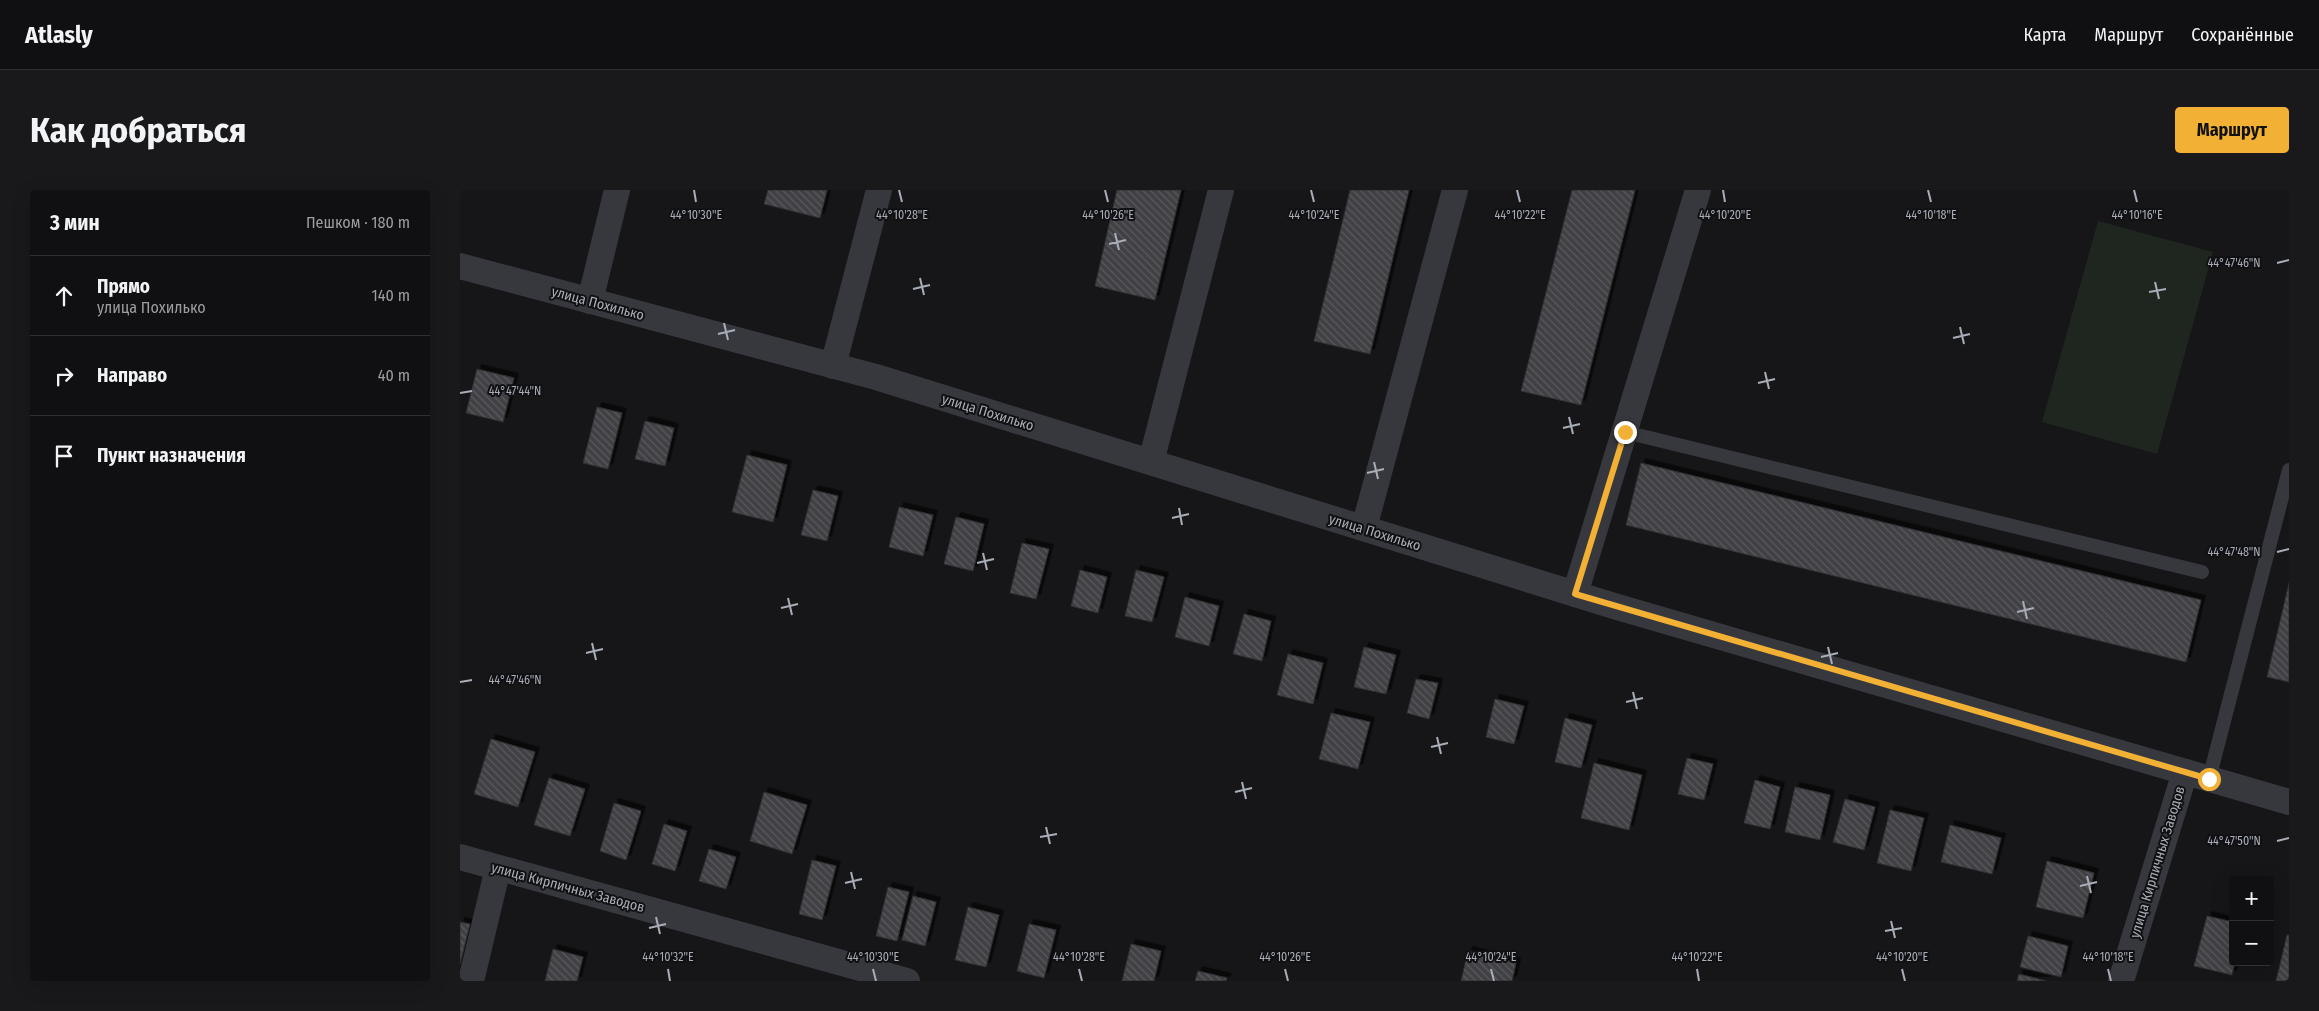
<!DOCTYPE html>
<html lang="ru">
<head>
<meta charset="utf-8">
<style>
	body { margin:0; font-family:"Fira Sans Condensed",sans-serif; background:#19191b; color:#f1f3f6 }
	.controls { position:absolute; right:15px; bottom:15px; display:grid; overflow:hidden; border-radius:5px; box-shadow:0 5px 20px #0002 }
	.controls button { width:45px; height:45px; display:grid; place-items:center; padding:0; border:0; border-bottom:1px solid #303032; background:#101012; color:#f1f3f6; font:25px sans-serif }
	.stop { position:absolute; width:15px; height:15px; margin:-11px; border:4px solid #f2b134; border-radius:50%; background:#fff }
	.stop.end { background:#f2b134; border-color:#fff; box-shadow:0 1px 5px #0008 }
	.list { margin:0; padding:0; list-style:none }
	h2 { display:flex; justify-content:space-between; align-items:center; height:65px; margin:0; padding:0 20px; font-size:21px }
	h2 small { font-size:16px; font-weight:400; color:#9c9d9f }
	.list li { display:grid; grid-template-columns:32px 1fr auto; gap:15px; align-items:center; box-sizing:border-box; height:80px; padding:0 20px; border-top:1px solid #303032 }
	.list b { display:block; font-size:19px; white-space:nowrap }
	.list p { margin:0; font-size:16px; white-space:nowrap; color:#9c9d9f }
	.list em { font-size:16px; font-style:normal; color:#9c9d9f }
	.icon { flex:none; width:28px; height:28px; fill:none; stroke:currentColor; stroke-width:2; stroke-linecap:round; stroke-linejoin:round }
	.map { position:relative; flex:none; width:1829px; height:791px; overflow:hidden; border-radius:5px }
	header { display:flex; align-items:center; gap:30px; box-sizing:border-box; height:70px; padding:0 25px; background:#101012; border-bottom:1px solid #303032 }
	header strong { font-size:24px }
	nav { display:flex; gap:28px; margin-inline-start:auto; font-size:18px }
	.intro { display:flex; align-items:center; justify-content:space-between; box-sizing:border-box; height:120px; padding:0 30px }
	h1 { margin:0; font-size:35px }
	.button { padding:12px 22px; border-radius:5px; background:#f2b134; color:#111; font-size:18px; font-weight:700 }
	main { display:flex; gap:30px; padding:0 30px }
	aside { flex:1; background:#101012; border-radius:5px; box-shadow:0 5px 20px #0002 }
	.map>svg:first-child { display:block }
	.green { fill:#1e261f }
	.building { fill:url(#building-back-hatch); stroke:#303034; filter:url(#shadow) }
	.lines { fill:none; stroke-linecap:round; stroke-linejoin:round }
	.service { stroke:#37383d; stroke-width:14 }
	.minor { stroke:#37383d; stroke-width:26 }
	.route { stroke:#f2b134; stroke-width:6 }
	.ticks { fill:none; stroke:#a8adb8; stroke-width:2 }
	.labels { text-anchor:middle; stroke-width:4; stroke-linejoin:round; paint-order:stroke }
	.street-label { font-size:14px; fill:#a8adb8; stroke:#111113 }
	.ticks-label { font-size:12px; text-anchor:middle; fill:#a8adb8; stroke:#111113; stroke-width:4; stroke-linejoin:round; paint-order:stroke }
</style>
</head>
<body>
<header>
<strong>Atlasly</strong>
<nav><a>Карта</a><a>Маршрут</a><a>Сохранённые</a></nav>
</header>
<div class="intro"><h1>Как добраться</h1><a class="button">Маршрут</a></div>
<main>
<aside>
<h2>3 мин<small>Пешком · 180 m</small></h2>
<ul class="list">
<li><svg class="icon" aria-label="ahead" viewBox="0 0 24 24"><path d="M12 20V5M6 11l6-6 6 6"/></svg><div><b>Прямо</b><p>улица Похилько</p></div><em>140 m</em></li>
<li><svg class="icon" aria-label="right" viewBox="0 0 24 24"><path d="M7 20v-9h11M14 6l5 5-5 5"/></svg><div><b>Направо</b></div><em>40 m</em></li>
<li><svg class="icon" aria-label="arrive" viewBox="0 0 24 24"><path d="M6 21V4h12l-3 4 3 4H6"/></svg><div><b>Пункт назначения</b></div></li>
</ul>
</aside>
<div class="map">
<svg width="1829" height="791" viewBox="0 0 1829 791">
	<defs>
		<pattern id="building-back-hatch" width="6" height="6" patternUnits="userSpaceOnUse" patternTransform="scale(1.25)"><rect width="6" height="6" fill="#404145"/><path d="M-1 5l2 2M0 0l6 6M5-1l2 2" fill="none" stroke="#595a5e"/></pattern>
		<filter id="shadow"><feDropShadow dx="4.5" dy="-4.5" stdDeviation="0" flood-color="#0009"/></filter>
	</defs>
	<rect width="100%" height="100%" fill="#161618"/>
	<polygon class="green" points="1638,31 1753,62 1697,264 1582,232"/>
	<g class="building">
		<polygon points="308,0 367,0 360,28 304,14"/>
		<polygon points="657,0 721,0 695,110 635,96"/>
		<polygon points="890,0 949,0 910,164 854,151"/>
		<polygon points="1112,0 1175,0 1121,215 1061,201"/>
		<polygon points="17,179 54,188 43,232 6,223"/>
		<polygon points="137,217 162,223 148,279 123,273"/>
		<polygon points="185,231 214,238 205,276 175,269"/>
		<polygon points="287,265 327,275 313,332 272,322"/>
		<polygon points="1181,273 1741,410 1726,472 1166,335"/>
		<polygon points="353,300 378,306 367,351 341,345"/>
		<polygon points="439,317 473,325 463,366 429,357"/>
		<polygon points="496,327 524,334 513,381 484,374"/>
		<polygon points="562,353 589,359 576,409 550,403"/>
		<polygon points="620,380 647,387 638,423 611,416"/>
		<polygon points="676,380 704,387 692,432 665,426"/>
		<polygon points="1829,393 1829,492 1807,487"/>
		<polygon points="725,407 759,416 749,456 715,447"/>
		<polygon points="784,424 811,431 802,471 773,464"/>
		<polygon points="904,457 936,465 926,504 894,497"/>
		<polygon points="828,464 863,473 853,514 817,505"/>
		<polygon points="956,489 978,493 969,529 947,523"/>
		<polygon points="1035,509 1064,516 1054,554 1026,547"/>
		<polygon points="871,523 910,532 898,579 859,569"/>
		<polygon points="1105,528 1132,535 1121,578 1095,572"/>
		<polygon points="31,549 75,562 58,617 14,604"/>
		<polygon points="1227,568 1253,574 1244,610 1218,604"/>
		<polygon points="1134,573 1182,585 1169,640 1121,628"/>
		<polygon points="89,588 125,599 110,646 74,635"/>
		<polygon points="1295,590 1320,597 1310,639 1284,633"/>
		<polygon points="1335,597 1370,605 1360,650 1325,642"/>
		<polygon points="304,602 347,615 332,664 290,651"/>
		<polygon points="1385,609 1415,617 1404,660 1373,652"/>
		<polygon points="154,613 181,621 166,670 140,661"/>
		<polygon points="1430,620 1464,628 1451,681 1417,673"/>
		<polygon points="204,634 227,641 215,681 192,674"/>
		<polygon points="1490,635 1541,648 1532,684 1481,672"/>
		<polygon points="249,659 276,667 266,699 239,691"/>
		<polygon points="352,670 376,676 362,730 339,724"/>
		<polygon points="1587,671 1634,683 1623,728 1576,717"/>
		<polygon points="428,697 449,702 437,751 416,746"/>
		<polygon points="453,706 476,712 465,756 442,750"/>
		<polygon points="508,717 539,725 526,777 495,770"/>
		<polygon points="1747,726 1773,732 1773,772 1775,772 1772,785 1734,776"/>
		<polygon points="0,732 10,734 0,774"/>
		<polygon points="569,734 596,740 584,788 557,781"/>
		<polygon points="1827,745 1829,745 1829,791 1816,791"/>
		<polygon points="1568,746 1608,756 1601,787 1560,777"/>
		<polygon points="671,754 701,761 694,791 662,791"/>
		<polygon points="93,759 123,767 117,791 85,791"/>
		<polygon points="1008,761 1056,773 1052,791 1001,791"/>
		<polygon points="738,781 767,788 766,791 735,791"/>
		<polygon points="1559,784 1586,791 1557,791"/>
	</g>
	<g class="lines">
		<g class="service">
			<polyline points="1165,242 1742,382"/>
			<polyline points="1749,589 1829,280"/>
		</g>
		<g class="minor">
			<polyline points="0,76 416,187 1154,416 1829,612"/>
			<polyline points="130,111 157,0"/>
			<polyline points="373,176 419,0"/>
			<polyline points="691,272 761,0"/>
			<polyline points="904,338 995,0"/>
			<polyline points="1115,404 1238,0"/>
			<polyline points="0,667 447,791"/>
			<polyline points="11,791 38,678"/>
			<polyline points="1661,791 1725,582"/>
		</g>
	</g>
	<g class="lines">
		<polyline class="route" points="1165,242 1115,404 1749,589"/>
	</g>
	<path class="ticks" d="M234,0L236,12M439,0L442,12M645,0L648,12M851,0L854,12M1057,0L1060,12M1263,0L1265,12M1468,0L1471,12M1674,0L1677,12M655,43L659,60M649,54L666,50M1817,73L1829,70M460,88L464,105M1695,92L1699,109M453,99L470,95M1689,102L1706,99M264,133L268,150M1500,137L1504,154M258,144L275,140M1493,148L1510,144M1305,182L1309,199M1298,193L1315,189M0,203L12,201M1109,227L1113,244M1103,238L1120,234M914,272L918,289M907,283L924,279M719,318L722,335M712,328L729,324M1817,362L1829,359M523,363L527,380M517,373L534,369M328,408L332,425M1563,411L1567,429M321,418L338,414M1557,422L1574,418M132,453L136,470M1368,457L1372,474M126,463L143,459M1361,467L1378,463M0,492L12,490M1173,502L1177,519M1166,512L1183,508M977,547L981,564M971,557L988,553M782,592L786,609M775,602L792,598M586,637L590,654M580,647L597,644M1817,651L1829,648M391,682L395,699M1627,686L1631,703M385,693L402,689M1620,696L1637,692M196,727L200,744M1431,731L1435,748M189,738L206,734M1425,741L1442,738M208,779L210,791M413,779L416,791M619,779L622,791M825,779L828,791M1031,779L1034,791M1237,779L1239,791M1442,779L1445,791M1648,779L1651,791"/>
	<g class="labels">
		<g class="street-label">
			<text transform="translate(138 113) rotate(15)" y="5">улица Похилько</text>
			<text transform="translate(528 222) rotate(17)" y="5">улица Похилько</text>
			<text transform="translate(915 342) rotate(17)" y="5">улица Похилько</text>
			<text transform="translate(1697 672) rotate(-73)" y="5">улица Кирпичных Заводов</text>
			<text transform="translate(108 697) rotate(15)" y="5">улица Кирпичных Заводов</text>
		</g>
	</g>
	<g class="ticks-label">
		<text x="236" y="29">44°10'30"E</text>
		<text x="442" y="29">44°10'28"E</text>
		<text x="648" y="29">44°10'26"E</text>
		<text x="854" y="29">44°10'24"E</text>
		<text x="1060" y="29">44°10'22"E</text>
		<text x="1265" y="29">44°10'20"E</text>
		<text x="1471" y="29">44°10'18"E</text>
		<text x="1677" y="29">44°10'16"E</text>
		<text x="1774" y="77">44°47'46"N</text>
		<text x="55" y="205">44°47'44"N</text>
		<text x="1774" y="366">44°47'48"N</text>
		<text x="55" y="494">44°47'46"N</text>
		<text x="1774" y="655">44°47'50"N</text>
		<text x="208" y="771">44°10'32"E</text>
		<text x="413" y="771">44°10'30"E</text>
		<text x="619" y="771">44°10'28"E</text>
		<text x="825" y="771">44°10'26"E</text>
		<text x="1031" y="771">44°10'24"E</text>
		<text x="1237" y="771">44°10'22"E</text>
		<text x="1442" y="771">44°10'20"E</text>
		<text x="1648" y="771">44°10'18"E</text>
	</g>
</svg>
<div class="controls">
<button>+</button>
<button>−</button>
</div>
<div class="stop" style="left:1749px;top:589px"></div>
<div class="stop end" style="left:1165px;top:242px"></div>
</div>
</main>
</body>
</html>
